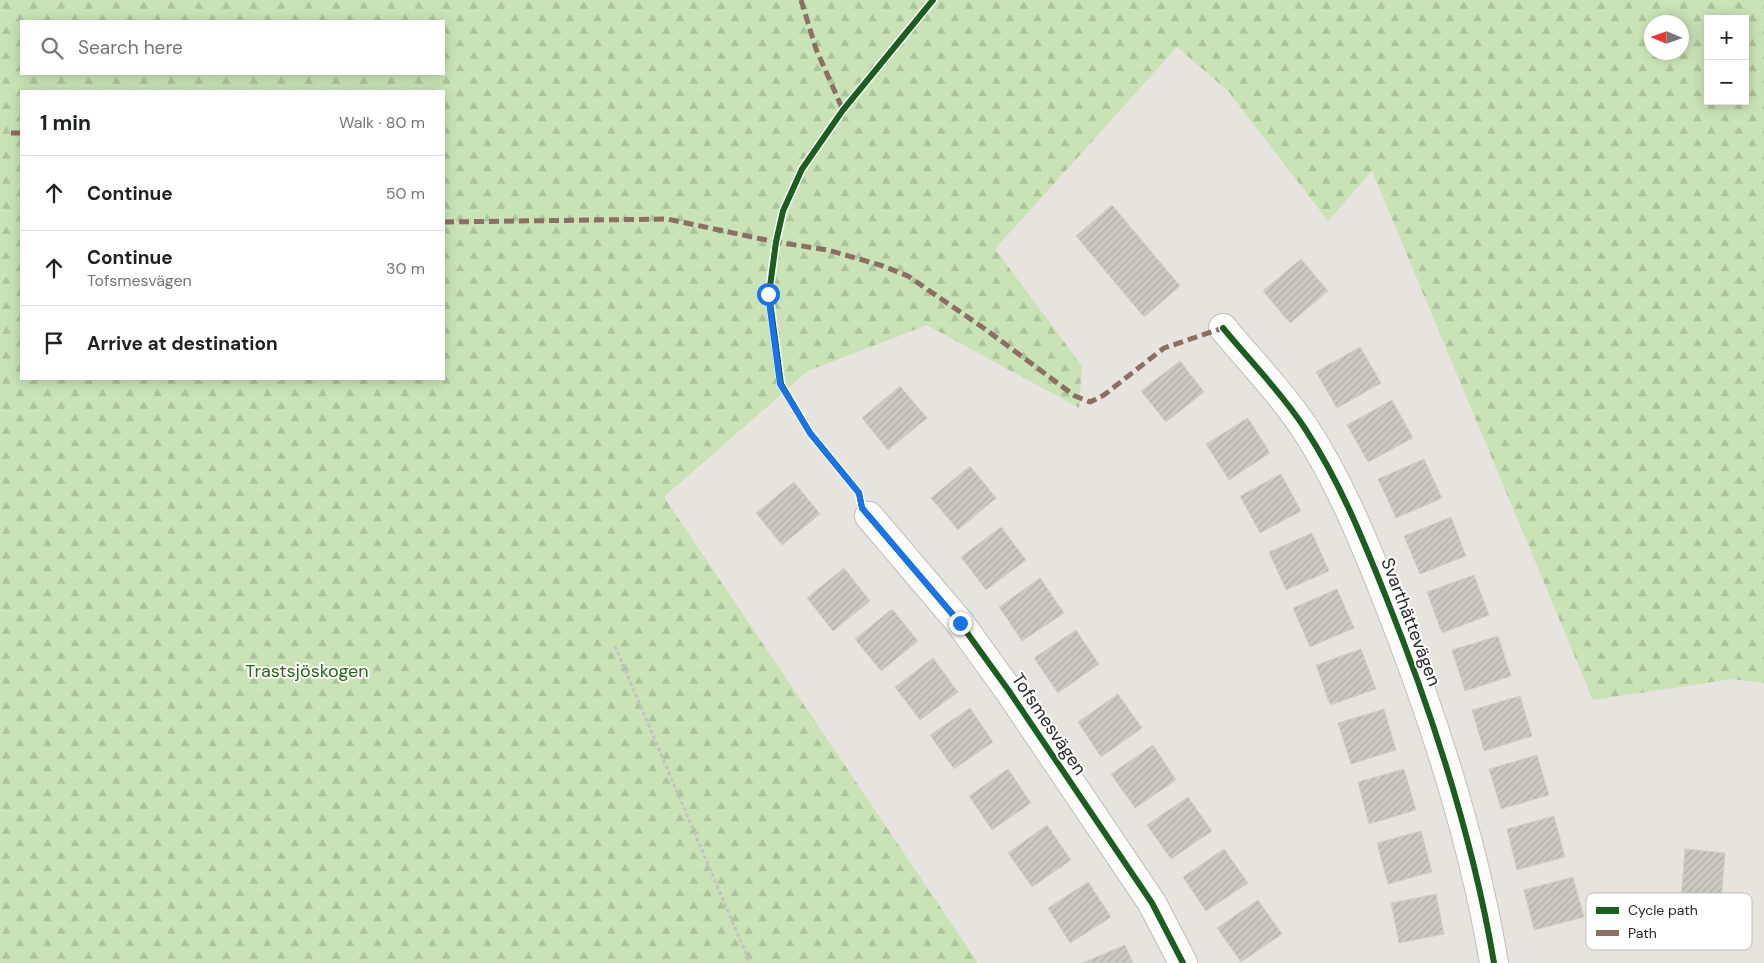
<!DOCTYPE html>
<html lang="en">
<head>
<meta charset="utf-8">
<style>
	body { margin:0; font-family:"DM Sans",sans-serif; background:#f6f6f6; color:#202124 }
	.controls { position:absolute; right:15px; top:15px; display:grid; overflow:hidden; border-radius:0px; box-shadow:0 2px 12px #0003 }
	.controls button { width:45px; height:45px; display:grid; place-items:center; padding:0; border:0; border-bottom:1px solid #e0e0e0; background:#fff; color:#202124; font:25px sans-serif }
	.compass { position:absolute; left:1644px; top:15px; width:45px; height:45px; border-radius:50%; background:#fff; box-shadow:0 2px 12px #0003; rotate:272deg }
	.stop { position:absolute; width:15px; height:15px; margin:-11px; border:4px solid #1a73e8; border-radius:50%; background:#fff }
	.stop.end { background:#1a73e8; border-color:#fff; box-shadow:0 1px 5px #0008 }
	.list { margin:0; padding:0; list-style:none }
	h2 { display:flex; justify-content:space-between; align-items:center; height:65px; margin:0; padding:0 20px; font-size:21px }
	h2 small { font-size:16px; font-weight:400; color:#757577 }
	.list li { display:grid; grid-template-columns:32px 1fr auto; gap:15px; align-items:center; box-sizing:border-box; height:75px; padding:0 20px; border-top:1px solid #e0e0e0 }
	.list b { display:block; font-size:19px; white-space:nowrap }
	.list p { margin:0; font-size:16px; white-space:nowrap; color:#757577 }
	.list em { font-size:16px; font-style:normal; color:#757577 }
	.icon { flex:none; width:28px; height:28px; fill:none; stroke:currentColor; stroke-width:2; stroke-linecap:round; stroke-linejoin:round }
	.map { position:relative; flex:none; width:1764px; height:963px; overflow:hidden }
	.search { position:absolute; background:#fff; box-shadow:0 2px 12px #0003; left:20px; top:20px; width:425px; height:55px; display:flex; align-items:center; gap:12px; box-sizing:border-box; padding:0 18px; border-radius:0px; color:#757577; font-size:19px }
	.panel { position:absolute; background:#fff; box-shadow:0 2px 12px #0003; left:20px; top:90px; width:425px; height:290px; border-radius:0px }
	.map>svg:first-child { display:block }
	.forest { fill:url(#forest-firs); fill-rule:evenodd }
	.building { fill:url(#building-hatch); stroke:#d2cfca }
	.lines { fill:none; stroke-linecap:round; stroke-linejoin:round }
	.minor-casing { stroke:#c0bfc0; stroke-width:30 }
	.path { stroke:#c4c3c2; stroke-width:3; stroke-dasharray:4 2.5; stroke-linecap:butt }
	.minor { stroke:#fbfbfa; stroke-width:28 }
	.quiet { stroke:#8d6e63; stroke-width:5; stroke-dasharray:10 5; stroke-linecap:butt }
	.cycleway-casing { stroke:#fff; stroke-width:9 }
	.cycleway { stroke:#1b5e20; stroke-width:6 }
	.route { stroke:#1a73e8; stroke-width:6 }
	.labels { text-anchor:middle; stroke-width:4; stroke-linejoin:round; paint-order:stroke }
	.street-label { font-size:18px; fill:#282828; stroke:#fff }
	.park-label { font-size:18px; fill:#296518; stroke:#fff }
	.key { fill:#fff; stroke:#bebebe; stroke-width:1 }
	.key-label { font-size:14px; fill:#282828 }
</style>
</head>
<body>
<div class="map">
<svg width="1764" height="963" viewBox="0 0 1764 963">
	<defs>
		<pattern id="forest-firs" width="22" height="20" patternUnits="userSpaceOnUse" patternTransform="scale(1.25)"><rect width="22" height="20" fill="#c9e3b6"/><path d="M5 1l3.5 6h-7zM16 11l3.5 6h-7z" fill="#adc39c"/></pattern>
		<pattern id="building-hatch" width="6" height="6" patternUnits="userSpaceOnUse" patternTransform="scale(1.25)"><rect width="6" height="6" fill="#ccc9c5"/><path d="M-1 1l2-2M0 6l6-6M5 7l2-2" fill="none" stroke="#afada9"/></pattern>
	</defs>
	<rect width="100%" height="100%" fill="#e7e3de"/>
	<path class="forest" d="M0,0H1764V683L1732,679L1593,700L1372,171L1328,221L1228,91L1177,47L995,249L1082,366L1079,408L927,325L808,371L664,497L978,963H0ZM1708,19H1745V101H1708ZM21,21H444V74H21ZM1652,22H1682V52H1652ZM21,91H444V379H21Z"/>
	<g class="building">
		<polygon points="1112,205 1180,286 1144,317 1076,236"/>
		<polygon points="1301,259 1328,291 1290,323 1263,291"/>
		<polygon points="1360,347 1381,383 1337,408 1316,372"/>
		<polygon points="1180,361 1204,392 1166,422 1141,391"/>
		<polygon points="900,386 927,418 888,450 862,418"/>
		<polygon points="1392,400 1413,438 1368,462 1347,425"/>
		<polygon points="1248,418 1270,453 1229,480 1206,444"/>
		<polygon points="1424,459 1442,498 1396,518 1378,479"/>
		<polygon points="970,466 996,498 958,530 931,498"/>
		<polygon points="1281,474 1301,511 1260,533 1240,496"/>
		<polygon points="794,482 820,514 782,545 756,513"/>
		<polygon points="1451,517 1466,556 1420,574 1404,536"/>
		<polygon points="1001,527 1026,560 986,590 961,557"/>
		<polygon points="1312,533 1329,571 1286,590 1269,552"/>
		<polygon points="844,568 870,601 833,631 807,598"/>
		<polygon points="1474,575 1489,615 1442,633 1427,592"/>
		<polygon points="1040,578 1064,613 1022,641 999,607"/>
		<polygon points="1337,589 1354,628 1310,647 1293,608"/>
		<polygon points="892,609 918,641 881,671 855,639"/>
		<polygon points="1076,630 1099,664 1058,693 1034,658"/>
		<polygon points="1498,636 1511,676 1465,691 1452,650"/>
		<polygon points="1361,649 1376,689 1330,705 1316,665"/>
		<polygon points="933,658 958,692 920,720 895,687"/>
		<polygon points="1118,694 1142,728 1101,757 1078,722"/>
		<polygon points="1520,696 1532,736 1484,751 1472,710"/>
		<polygon points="970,708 993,742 954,769 930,735"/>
		<polygon points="1384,709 1396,750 1351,764 1338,723"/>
		<polygon points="1153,745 1176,780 1135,808 1111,774"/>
		<polygon points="1537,755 1549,795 1501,809 1489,769"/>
		<polygon points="1008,769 1031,803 992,830 969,796"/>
		<polygon points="1404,769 1416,810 1369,824 1358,782"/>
		<polygon points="1188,797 1212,831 1171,859 1147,825"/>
		<polygon points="1554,816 1565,857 1517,870 1507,829"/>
		<polygon points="1047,825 1071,860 1032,887 1008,853"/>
		<polygon points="1421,831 1432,872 1388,884 1377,843"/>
		<polygon points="1224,849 1248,883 1206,911 1183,877"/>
		<polygon points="1685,849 1725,853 1721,902 1681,899"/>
		<polygon points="1573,877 1584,917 1534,930 1524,890"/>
		<polygon points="1088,882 1111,917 1070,943 1048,908"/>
		<polygon points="1436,894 1444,934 1399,943 1391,903"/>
		<polygon points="1258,900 1282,934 1241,962 1217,928"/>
		<polygon points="1125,945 1133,963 1082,963"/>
	</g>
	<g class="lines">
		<defs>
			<g id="minor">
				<path d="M1223,328C1250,361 1281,392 1304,427C1339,480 1363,539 1386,597C1433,715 1473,838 1494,963"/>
				<polyline points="869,516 960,623 1009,691 1152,903 1183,963"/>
			</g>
		</defs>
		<use href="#minor" class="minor-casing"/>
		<polyline class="path" points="615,646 750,963"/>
		<use href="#minor" class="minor"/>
		<g class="quiet">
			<polyline points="801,0 816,49 843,110"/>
			<polyline points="11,133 21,133"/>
			<polyline points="444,222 667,219 776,242 828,250 883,266 908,276 985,329 1075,396 1090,402 1104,395 1164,348 1223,328"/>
		</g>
		<defs>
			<g id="cycleway">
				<polyline points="933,0 843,110 802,169 783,211 776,242 769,294 781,384 810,433 859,493 862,508 960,623 1009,691 1152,903 1183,963"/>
				<path d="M1223,328C1250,361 1281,392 1304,427C1339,480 1363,539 1386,597C1433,715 1473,838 1494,963"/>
			</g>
		</defs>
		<use href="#cycleway" class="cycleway-casing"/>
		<use href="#cycleway" class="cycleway"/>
	</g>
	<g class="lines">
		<polyline class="route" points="768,294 780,384 810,433 859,493 862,508 960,623"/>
	</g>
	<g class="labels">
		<g class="street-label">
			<text transform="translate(1411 622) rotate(69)" y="6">Svarthättevägen</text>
			<text transform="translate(1049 724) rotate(56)" y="6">Tofsmesvägen</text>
		</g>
		<g class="park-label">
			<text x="307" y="677">Trastsjöskogen</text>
		</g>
	</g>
	<rect x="1586" y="893" width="166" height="57" rx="8" class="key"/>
	<rect x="1596" y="907" width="23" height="7" fill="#1b5e20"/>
	<rect x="1596" y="930" width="23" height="6" fill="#8d6e63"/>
	<g class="key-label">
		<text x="1628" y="915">Cycle path</text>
		<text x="1628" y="938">Path</text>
	</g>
</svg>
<div class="controls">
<button>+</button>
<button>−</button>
</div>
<svg class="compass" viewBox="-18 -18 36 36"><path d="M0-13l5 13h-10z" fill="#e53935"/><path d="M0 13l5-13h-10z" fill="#757577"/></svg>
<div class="stop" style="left:768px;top:294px"></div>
<div class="stop end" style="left:960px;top:623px"></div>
<div class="search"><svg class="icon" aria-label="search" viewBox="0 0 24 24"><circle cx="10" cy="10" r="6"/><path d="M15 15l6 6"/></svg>Search here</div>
<section class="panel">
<h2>1 min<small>Walk · 80 m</small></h2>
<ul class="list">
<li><svg class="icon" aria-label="ahead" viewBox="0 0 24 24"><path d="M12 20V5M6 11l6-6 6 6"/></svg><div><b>Continue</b></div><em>50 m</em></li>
<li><svg class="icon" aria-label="ahead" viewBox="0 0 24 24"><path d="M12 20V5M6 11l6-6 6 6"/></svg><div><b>Continue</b><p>Tofsmesvägen</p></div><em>30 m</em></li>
<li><svg class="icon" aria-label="arrive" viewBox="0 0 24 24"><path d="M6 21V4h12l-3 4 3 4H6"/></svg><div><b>Arrive at destination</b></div></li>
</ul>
</section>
</div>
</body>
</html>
